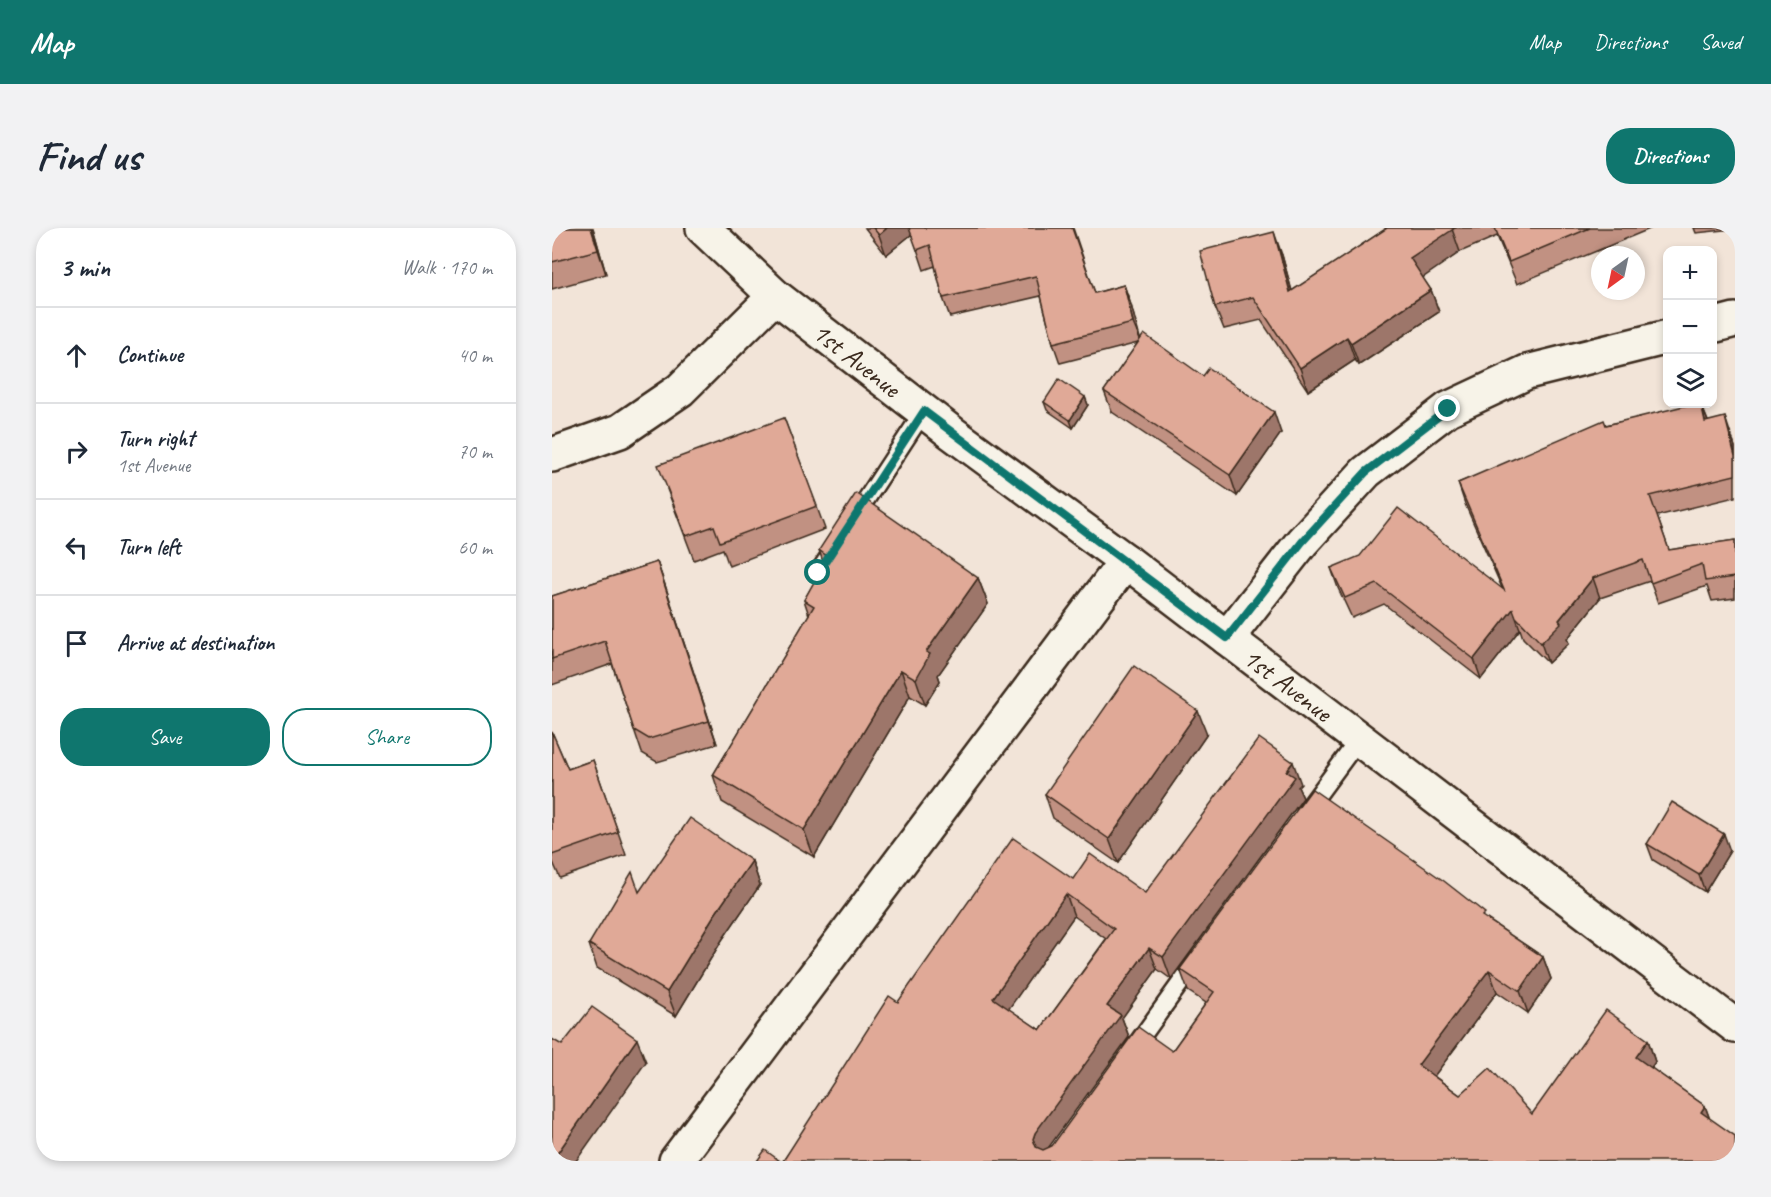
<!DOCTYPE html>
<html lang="en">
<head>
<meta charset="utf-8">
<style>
	body { margin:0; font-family:Caveat,sans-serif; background:#f2f2f3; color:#1f2937 }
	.controls { position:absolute; right:18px; top:18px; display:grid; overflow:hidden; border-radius:12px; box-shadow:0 3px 9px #0003 }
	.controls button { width:54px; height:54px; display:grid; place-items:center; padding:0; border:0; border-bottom:2px solid #e0e1e3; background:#fff; color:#1f2937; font:30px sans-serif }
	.compass { position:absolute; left:1039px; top:18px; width:54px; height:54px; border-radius:50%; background:#fff; box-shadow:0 3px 9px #0003; rotate:213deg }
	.stop { position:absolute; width:18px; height:18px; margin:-14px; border:4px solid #0f766e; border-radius:50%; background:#fff }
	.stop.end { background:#0f766e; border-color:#fff; box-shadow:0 2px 6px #0008 }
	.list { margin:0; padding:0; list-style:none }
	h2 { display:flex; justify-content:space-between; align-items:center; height:78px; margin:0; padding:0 24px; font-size:26px }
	h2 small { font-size:20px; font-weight:400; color:#747a83 }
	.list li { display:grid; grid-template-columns:39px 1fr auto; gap:18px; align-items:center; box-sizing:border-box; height:96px; padding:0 24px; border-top:2px solid #e0e1e3 }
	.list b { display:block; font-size:22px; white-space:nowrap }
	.list p { margin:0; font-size:20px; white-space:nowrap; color:#747a83 }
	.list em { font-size:20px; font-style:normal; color:#747a83 }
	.actions { display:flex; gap:12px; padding:18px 24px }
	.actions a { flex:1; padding:14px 0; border:2px solid #0f766e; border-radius:24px; text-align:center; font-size:21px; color:#0f766e }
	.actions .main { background:#0f766e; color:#fff }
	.icon { flex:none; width:33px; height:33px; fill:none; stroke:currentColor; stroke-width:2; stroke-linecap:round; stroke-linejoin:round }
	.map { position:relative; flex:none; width:1183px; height:933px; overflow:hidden; border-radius:24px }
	header { display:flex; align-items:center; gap:36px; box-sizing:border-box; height:84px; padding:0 30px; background:#0f766e; color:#fff }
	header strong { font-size:28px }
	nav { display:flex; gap:33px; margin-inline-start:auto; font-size:21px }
	.intro { display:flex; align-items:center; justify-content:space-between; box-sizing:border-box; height:144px; padding:0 36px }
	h1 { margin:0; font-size:42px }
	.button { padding:15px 27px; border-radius:24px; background:#0f766e; color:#fff; font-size:21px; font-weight:700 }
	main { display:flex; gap:36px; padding:0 36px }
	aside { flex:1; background:#fff; border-radius:24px; box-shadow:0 3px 9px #0003 }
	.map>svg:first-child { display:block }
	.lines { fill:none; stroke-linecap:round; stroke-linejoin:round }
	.lane-casing { stroke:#3b2a1e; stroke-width:21 }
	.street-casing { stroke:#3b2a1e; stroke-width:38 }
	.secondary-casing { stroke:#3b2a1e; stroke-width:38 }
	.lane { stroke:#f7f3e8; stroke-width:16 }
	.street { stroke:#f7f3e8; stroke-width:33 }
	.secondary { stroke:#f7f3e8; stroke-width:33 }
	.wall { fill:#c19182; stroke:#3b2a1e; stroke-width:1.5; fill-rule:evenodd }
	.shaded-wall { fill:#9d766a; stroke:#3b2a1e; stroke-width:1.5 }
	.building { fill:#e0a997; stroke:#3b2a1e; stroke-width:1.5; fill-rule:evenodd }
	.route { stroke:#0f766e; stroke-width:8 }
	.labels { text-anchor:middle; stroke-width:4.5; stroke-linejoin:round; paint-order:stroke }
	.street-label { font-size:28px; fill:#3b2a1e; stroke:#f7f3e8 }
</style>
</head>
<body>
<header>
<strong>Map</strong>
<nav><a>Map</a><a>Directions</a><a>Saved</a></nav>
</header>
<div class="intro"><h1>Find us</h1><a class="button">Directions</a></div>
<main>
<aside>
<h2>3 min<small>Walk · 170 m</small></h2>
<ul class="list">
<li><svg class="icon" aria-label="ahead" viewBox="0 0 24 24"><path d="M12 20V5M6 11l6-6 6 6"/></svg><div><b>Continue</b></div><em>40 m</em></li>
<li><svg class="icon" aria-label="right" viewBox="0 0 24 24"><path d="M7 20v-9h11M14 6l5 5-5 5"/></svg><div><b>Turn right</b><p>1st Avenue</p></div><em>70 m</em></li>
<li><svg class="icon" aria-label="left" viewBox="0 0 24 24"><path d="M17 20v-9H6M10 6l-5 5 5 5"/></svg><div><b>Turn left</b></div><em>60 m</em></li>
<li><svg class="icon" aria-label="arrive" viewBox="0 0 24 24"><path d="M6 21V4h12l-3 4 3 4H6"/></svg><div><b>Arrive at destination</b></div></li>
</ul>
<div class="actions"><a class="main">Save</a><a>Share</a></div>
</aside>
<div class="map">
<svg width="1183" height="933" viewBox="0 0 1183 933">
	<rect width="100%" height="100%" fill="#f2e4d8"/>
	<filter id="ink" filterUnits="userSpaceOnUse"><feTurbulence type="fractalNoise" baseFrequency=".0167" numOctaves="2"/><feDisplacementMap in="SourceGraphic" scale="12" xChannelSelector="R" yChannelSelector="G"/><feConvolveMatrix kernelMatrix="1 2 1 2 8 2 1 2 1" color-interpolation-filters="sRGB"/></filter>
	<g filter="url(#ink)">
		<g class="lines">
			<defs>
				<g id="lane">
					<polyline points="302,290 372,183"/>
					<polyline points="266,345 283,319"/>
					<polyline points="754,583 807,511"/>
					<polyline points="581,821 645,732"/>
				</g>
				<g id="street">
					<polyline points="1160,98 1183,92"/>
					<polyline points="0,227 68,203 128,162 223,68"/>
					<polyline points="675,410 750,314 814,244 896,181 975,144 1116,109"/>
					<polyline points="124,933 574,333"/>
				</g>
				<polyline id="secondary" points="151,0 223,68 400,205 574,333 1183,798"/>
			</defs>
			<use href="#lane" class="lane-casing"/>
			<use href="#street" class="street-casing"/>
			<use href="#secondary" class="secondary-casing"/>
			<use href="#lane" class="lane"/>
			<use href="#street" class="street"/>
			<use href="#secondary" class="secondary"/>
		</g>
		<g class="wall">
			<polygon points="0,0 41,0 54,46 0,61"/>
			<polygon points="313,0 521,0 543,65 572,57 579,77 588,112 729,205 685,268 560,184 552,163 586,115 508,135 501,115 489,68 398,89 391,70 383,38 372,42 360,6 334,27"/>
			<polygon points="833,0 1100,0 965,56 945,8 908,24 870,49 879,62 887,84 807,137 803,132 756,163 709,92 672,101 663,79 730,27 740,63 834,1"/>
			<polygon points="1142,0 1181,0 1181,1 1144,5"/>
			<polygon points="533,169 536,177 521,200 495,182 492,174"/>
			<polygon points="1149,176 1156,193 1180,209 1183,219 1183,269 1105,288 1117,322 1183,312 1183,370 1160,373 1155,358 1106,375 1098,353 1048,370 1015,411 1017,415 996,435 971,410 968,401 929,451 832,376 800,390 786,360 779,340 950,360 913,276 906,255 1054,197"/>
			<polygon points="232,190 273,301 177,338 171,321 142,332 115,261"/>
			<polygon points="267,322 426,350 436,376 386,447 388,453 373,477 358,468 262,629 170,574 161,547 257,387 252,372 272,337"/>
			<polygon points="105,334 113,357 165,516 105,534 90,525 60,436 0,457 0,368"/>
			<polygon points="0,504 16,541 41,532 74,627 8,650 0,632"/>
			<polygon points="655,506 566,635 501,590 493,566"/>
			<path d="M749,556L746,559L751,570L619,751L605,741L570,790L577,809L496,919L500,918L620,823L654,775L636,763L628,741L935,691L991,729L999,751L976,785L945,764L882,848L908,867L980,886L1096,812L1103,834L1099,840L1153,878L1157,889L231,933L346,774L521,651L593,665ZM522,688L554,711L488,802L456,781Z"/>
			<polygon points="1095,616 1178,623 1153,664 1101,632"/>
			<polygon points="200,633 208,657 170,712 124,788 45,740 37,716 87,664"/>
		</g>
		<g class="shaded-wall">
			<polygon points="39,0 41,0 54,46 46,22"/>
			<polygon points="335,0 358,0 360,6 334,27 327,7"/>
			<polygon points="900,1 908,24 866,53 858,30"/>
			<polygon points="722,4 730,27 746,86 738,64"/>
			<polygon points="572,57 579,77 589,114 581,95"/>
			<polygon points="879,62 887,84 807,137 799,115"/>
			<polygon points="795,109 803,132 756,163 748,140"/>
			<polygon points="533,169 536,177 521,200 518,192"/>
			<polygon points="1149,176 1156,194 1153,194"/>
			<polygon points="722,184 729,205 685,268 678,247"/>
			<polygon points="1173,189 1183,219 1183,228"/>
			<polygon points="105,334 113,357 165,516 157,493"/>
			<polygon points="426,350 436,376 386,447 388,453 373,477 364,451 374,424"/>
			<polygon points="1041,350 1048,370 1015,411 1017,415 996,435 989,415"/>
			<polygon points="961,381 968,401 929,451 922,431"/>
			<polygon points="349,442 358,468 262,629 252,602"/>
			<polygon points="646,483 655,506 566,635 557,611"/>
			<polygon points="741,534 749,556 746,559 751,570 619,751 611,729"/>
			<polygon points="1172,606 1178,623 1153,664 1147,647"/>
			<polygon points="200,633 208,657 170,712 124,788 115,764 161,689"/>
			<polygon points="514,666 522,688 449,792 441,770"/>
			<polygon points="597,720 605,741 570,790 577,809 491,927 489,932 481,911 483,905 555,778"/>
			<polygon points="991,729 999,751 976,785 968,763"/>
			<polygon points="937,742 945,764 874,859 866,837"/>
			<polygon points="85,811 94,834 24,933 0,933"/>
			<polygon points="1096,812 1103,834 1092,850 1084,829"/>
			<polygon points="1153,878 1161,900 1149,884"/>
		</g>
		<g class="building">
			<polygon points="0,0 39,0 46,22 0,34"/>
			<polygon points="321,0 335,0 327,7"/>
			<polygon points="357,0 520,0 543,65 572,57 581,95 501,115 484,48 391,70 378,17 365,22"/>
			<polygon points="835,0 903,0 858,30 879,62 799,115 795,109 748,140 701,69 663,79 648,23 722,4 738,64"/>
			<polygon points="943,0 1038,0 957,34"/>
			<polygon points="592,106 651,148 657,140 722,184 678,247 552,163"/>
			<polygon points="507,151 533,169 518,192 492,174"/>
			<polygon points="1140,176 1149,176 1153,194 1173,189 1183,228 1183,247 1098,268 1117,322 1183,312 1183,349 1153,353 1150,336 1099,355 1091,332 1041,350 1007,392 1009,395 989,415 964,389 961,381 922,431 825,356 793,370 779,340 808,328 846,280 952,362 906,255 1052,192 1054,197"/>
			<polygon points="232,190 265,278 168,314 162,298 134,308 106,237"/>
			<polygon points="304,265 426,350 374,424 378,426 364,451 349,442 252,602 161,547 262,378 252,372 276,329 267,322"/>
			<polygon points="105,334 157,493 97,511 82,502 53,413 0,431 0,368"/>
			<polygon points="582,438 646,483 557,611 493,566"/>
			<polygon points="0,504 16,541 41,532 66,604 0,627"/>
			<path d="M707,510L741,534L734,543L743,549L611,729L597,720L555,778L569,787L483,905L481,911L484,919L491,922L500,918L586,799L620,823L662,764L628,741L760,561L892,653L933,685L930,688L991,729L968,763L937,742L866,837L908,867L938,840L980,886L1054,782L1096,812L1084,829L1153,878L1149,884L1183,908V933H231L337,768L346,774L461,610L521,651L538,626L593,665ZM514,666L562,701L488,802L441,770Z"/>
			<polygon points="1120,574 1172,606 1147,647 1095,616"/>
			<polygon points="138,590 200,633 161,689 115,764 37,716 80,644 87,664"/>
			<polygon points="40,779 85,811 0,933 0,811 10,817"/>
			<polygon points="213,922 228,933 205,933"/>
		</g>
	</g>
	<g class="lines" filter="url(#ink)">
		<polyline class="route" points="266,345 372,183 675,410 750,314 814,244 896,181"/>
	</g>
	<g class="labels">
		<g class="street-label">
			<text transform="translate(305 131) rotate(38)" y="10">1st Avenue</text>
			<text transform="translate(736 456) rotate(37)" y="10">1st Avenue</text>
		</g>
	</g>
</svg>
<div class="controls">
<button>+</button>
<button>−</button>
<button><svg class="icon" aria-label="layers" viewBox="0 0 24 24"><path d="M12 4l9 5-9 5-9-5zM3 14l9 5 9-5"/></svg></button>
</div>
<svg class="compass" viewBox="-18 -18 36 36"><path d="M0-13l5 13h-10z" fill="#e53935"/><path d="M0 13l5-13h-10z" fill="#747a83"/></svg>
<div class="stop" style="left:266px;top:345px"></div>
<div class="stop end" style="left:896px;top:181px"></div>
</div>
</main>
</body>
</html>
